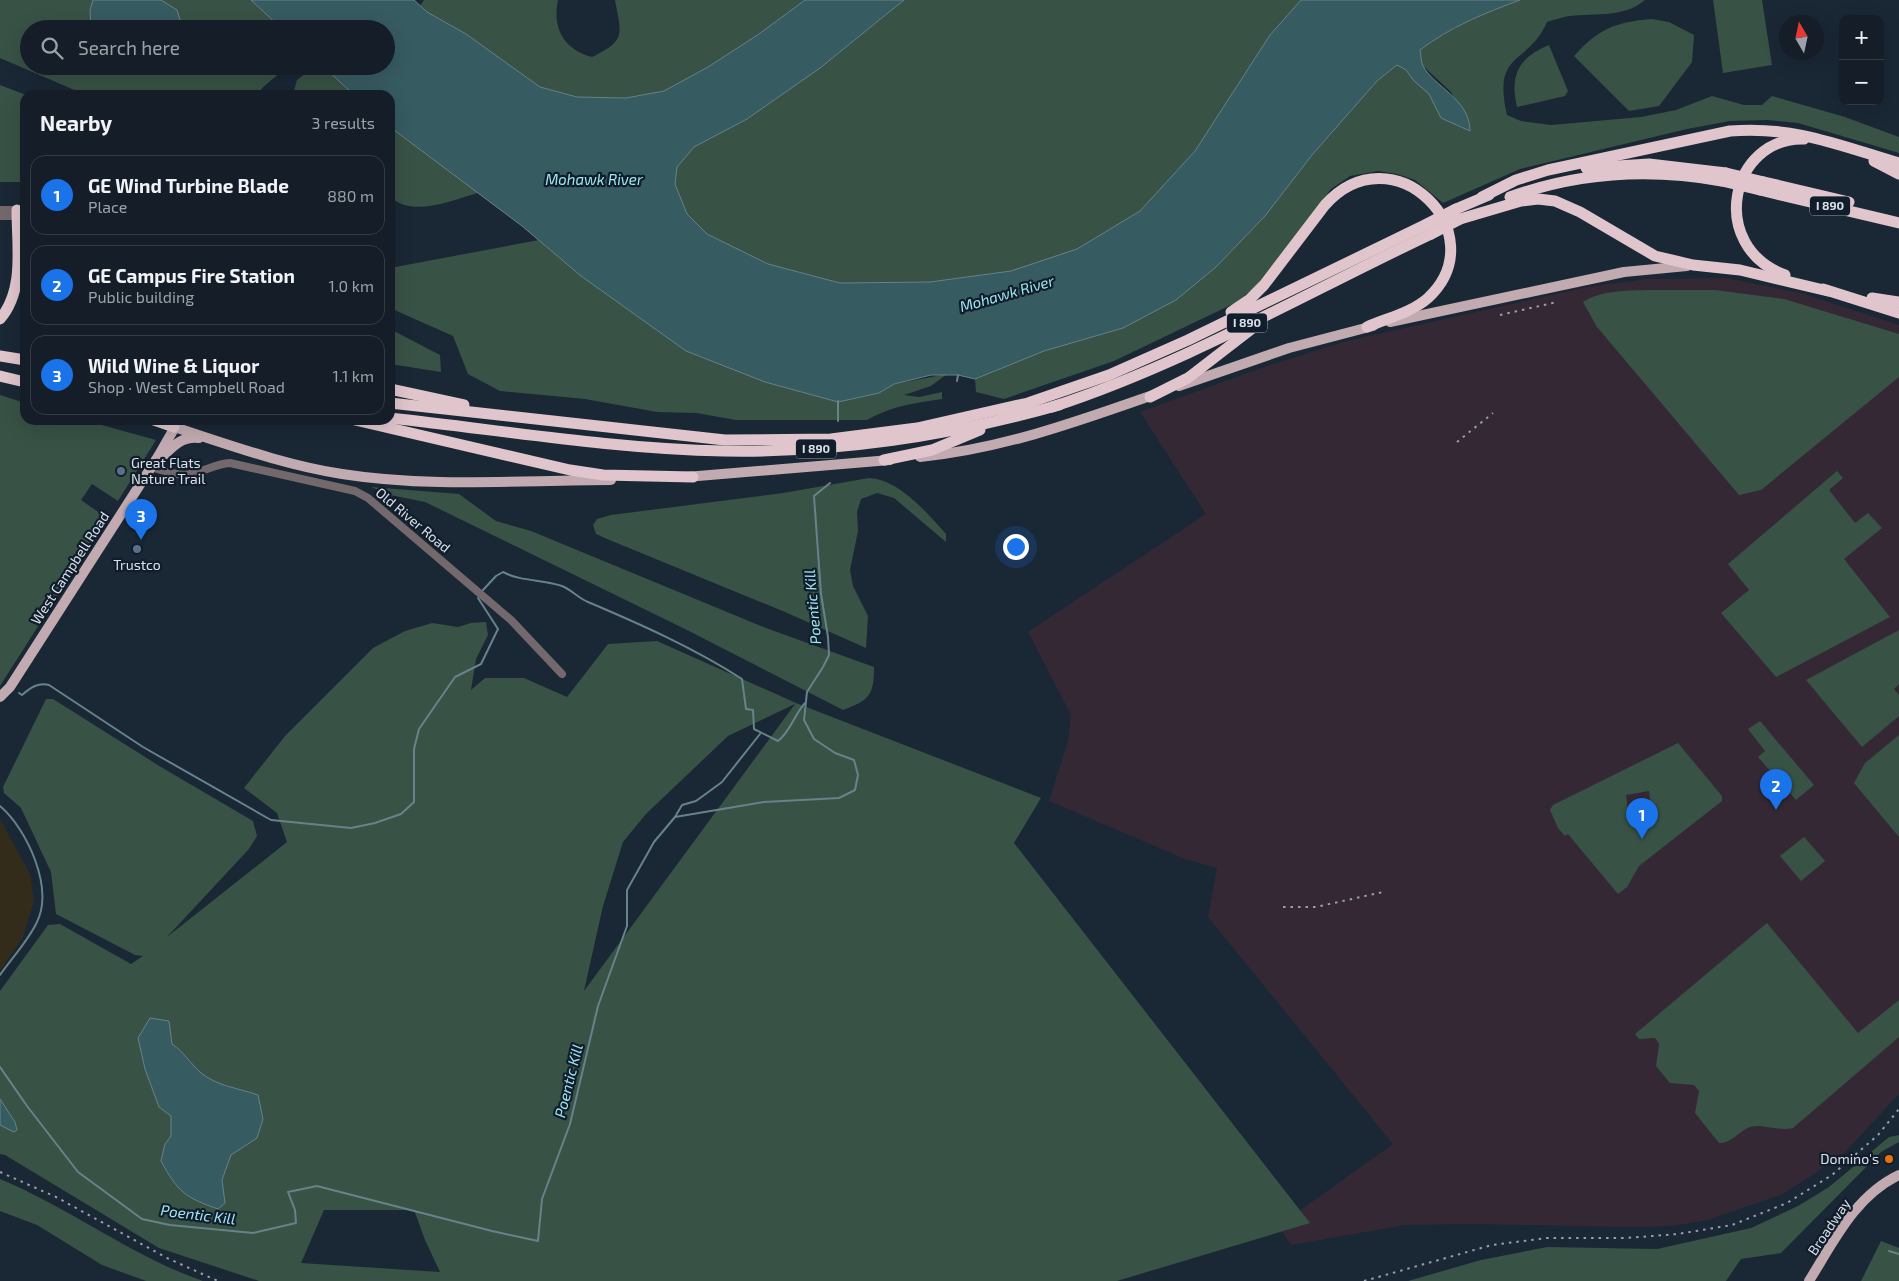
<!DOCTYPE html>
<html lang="en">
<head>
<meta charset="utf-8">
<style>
	body { margin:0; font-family:"Exo 2",sans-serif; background:#1d2630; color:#f1f3f6 }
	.controls { position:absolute; right:15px; top:15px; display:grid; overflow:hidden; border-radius:10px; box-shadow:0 5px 20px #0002 }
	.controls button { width:45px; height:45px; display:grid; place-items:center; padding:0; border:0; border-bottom:1px solid #333b45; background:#141d28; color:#f1f3f6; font:25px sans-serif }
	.compass { position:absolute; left:1779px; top:15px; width:45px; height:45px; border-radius:50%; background:#141d28; box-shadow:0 5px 20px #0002; rotate:351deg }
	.you { position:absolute; left:1015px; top:546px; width:18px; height:18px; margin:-12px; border:4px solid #fff; border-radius:50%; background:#1a73e8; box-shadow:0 0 0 8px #1a73e833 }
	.badge { display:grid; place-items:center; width:32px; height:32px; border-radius:50%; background:#1a73e8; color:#fff; font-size:16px; font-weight:700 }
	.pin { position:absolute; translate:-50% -41px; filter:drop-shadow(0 1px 2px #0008) }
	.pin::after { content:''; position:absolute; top:26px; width:18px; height:15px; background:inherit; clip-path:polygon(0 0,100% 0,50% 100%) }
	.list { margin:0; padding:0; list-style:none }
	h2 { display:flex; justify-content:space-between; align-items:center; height:65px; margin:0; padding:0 20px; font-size:21px }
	h2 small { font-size:16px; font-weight:400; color:#9da2a8 }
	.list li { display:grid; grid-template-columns:32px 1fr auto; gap:15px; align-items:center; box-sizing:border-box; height:80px; margin:0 10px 10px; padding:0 10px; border:1px solid #333b45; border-radius:15px }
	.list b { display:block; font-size:19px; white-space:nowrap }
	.list p { margin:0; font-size:16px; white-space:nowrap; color:#9da2a8 }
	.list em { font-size:16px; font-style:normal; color:#9da2a8 }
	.icon { flex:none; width:28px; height:28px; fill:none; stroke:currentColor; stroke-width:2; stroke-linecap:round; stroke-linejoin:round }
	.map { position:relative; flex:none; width:1899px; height:1281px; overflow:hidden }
	.search { position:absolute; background:#141d28; box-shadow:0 5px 20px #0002; left:20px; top:20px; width:375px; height:55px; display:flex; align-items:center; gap:12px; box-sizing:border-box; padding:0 18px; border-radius:28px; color:#9da2a8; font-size:19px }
	.panel { position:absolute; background:#141d28; box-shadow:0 5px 20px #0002; left:20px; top:90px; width:375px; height:335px; border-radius:15px }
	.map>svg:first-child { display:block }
	.commercial { fill:#332c1b }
	.industrial { fill:#352835 }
	.green { fill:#385245; fill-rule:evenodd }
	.water { fill:#365b61; stroke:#67838a }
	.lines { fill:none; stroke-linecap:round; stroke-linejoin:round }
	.stream { stroke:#67838a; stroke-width:2 }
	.minor { stroke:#73686b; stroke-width:8 }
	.major { stroke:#c1abb0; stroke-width:10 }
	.highway { stroke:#e0c5cc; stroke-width:11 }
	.rail { stroke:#969fab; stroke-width:2; stroke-dasharray:2.5 5; stroke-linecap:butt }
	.highway-bridge { stroke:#e0c5cc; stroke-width:11 }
	.service-dot { fill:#5c6f8a; stroke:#111d2b; stroke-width:2 }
	.food-dot { fill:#e8710a; stroke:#111d2b; stroke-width:2 }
	.labels { text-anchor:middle; stroke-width:4.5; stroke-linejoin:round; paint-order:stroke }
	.shield { fill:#111d2b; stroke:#9ca6b1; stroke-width:1 }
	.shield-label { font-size:12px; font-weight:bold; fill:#d8e0ea }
	.poi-label { font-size:14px; fill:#d8e0ea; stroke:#111d2b; text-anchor:start }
	.street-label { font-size:14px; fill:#d8e0ea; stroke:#111d2b }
	.water-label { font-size:15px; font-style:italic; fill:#9ee6f2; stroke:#111d2b }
</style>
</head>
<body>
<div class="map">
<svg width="1899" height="1281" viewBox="0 0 1899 1281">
	<rect width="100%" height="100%" fill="#1a2735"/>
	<polygon class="commercial" points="0,819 30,874 34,901 23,937 0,971"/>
	<polygon class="industrial" points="1727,278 1804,294 1899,325 1899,1094 1845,1152 1811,1176 1783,1194 1708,1220 1672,1226 1631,1227 1469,1224 1405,1225 1291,1245 1278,1226 1393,1144 1208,917 1217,868 1185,859 1049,801 1068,741 1071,715 1028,632 1206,514 1140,412 1267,366 1347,341 1587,287 1648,279"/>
	<g class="green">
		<polygon points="0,0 251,0 282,29 29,29 29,66 288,66 262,88 258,95 86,95 0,58"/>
		<path d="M424,0H558C552,28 564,50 592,57C627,40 621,34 615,0H805L759,34L708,67L664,91L626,98L577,97L540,87L466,34L427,12L420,6Z"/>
		<polygon points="904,0 1301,0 1270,35 1195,151 1140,211 1077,249 1011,271 930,282 840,283 768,264 707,234 687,214 675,184 676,167 694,147 747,119 820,68"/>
		<path d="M1520,0H1645C1624,18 1595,13 1570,16C1562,17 1554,20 1547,22C1528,66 1492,50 1507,115L1521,121L1551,125L1641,117L1676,110L1712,96L1744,105H1762L1772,96L1845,117L1899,137V153L1798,123L1768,120L1730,121L1687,129L1520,169L1443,203L1415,180L1397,174L1378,171L1350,176L1331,189L1259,284L1235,303L1114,361L1004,399L976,392L975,379L1044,351L1123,328L1176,300L1216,267L1265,216L1312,155L1377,81L1397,65L1406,70L1414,81L1430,94L1441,118L1470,131L1451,92L1422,65L1420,50C1451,27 1485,13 1520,0Z"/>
		<polygon points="1713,0 1762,0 1772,65 1723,73"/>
		<path d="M1652,19L1669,22L1694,35L1692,62L1659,106L1629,111L1574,56C1598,29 1615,22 1652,19Z"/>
		<path d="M1549,45L1568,91L1565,96L1517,107C1509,74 1520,57 1549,45Z"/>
		<polygon points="316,66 323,66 354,95 293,95 297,80"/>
		<polygon points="0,85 26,95 25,182 0,182"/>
		<path d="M390,127L478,193C451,200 414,218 390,197Z"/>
		<path d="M539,240L581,276L686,351L765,382L838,402L879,393L894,384L947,374L931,386L904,395L919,397L942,392V399C915,403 891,406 867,420H736L696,413L657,412L585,399L500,391L468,374L453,336L390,308V268Z"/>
		<path d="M1647,290H1715L1784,299L1899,334V377L1761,490L1739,495L1597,327L1583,302C1602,290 1625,291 1647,290Z"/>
		<polygon points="390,329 440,355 441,372 390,364"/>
		<polygon points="0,395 25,403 25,420 84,420 156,440 118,501 92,484 81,500 107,518 0,686"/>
		<polygon points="1837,471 1843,478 1829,490 1855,523 1868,513 1882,528 1844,559 1890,617 1776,677 1721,613 1749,590 1728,564"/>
		<path d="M869,478C900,480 926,512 946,534V542L894,498L877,493L861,499L857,512L858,531L850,570L853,586L868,616L866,648L785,612L607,539L596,534L593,525L597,519L611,515L783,493Z"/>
		<path d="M371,487L459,494L496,521L531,531L766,628L874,667C874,696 869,700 843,710L687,630L425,502L390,495Z"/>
		<path d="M486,622L488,635L476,659L471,690L485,678H524L567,697L608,644L657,641L796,703L1041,798L1014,843L1310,1223L1117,1281H259L159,1248L5,1155L0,1154V991L48,925L60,924L131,964L143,956L135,955L56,914L51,872L21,808L4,793L3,787L46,699H53L161,767L253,821L257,836L249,849L167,937L287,842L277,813L244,788L285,736L373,648L405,631L432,623L458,627L471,623ZM795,704L584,991L603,906L623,842L646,814L728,736ZM324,1210H414L425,1240L440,1272L301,1263Z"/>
		<polygon points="1899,630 1899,684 1894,689 1899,695 1899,716 1862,747 1806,680"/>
		<polygon points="1760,721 1814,785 1796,800 1758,757 1765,751 1748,729"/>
		<polygon points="1899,735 1899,837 1854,783 1865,763"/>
		<path d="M1678,743L1722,796V801L1639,866L1627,887L1618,894L1568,834L1565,836L1558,828L1550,810L1553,805ZM1649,791L1652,815L1629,818L1626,795Z"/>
		<polygon points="1804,837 1825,861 1801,881 1780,856"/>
		<path d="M1767,923L1858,1033L1899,1000V1037L1793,1128C1779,1132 1763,1123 1750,1127C1738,1132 1732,1143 1719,1143L1695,1113L1699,1091L1694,1085L1670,1083L1656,1066L1659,1044L1655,1038L1639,1039L1635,1034Z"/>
		<polygon points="1899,1135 1899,1142 1881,1152 1781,1253 1741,1259 1726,1281 1408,1281 1481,1260 1547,1247 1657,1249 1751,1228 1798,1206 1829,1187 1889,1137"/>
		<path d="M0,1179C70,1208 131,1256 203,1281H146L102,1265L37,1225L0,1211Z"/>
		<polygon points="1881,1241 1899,1248 1899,1281 1861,1281"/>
	</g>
	<g class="water">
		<polygon points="93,0 161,0 177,10 183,29 91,29 90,10"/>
		<path d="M251,0H414L427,12L466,34L540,87L577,97L626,98L664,91L708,67L759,34L805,0H904L820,68L747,119L694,147L677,167L675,184L687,214L707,234L768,264L840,283L930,282L1011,271L1077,249L1140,211L1195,151L1270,35L1301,0H1520C1485,13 1450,27 1420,50C1421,55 1421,62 1423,66C1434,87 1470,99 1470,131L1441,118L1429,94L1414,81L1406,70L1397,65L1377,81L1312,155L1265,216L1216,267L1176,300L1123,328L1044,351L975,379L958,375H931L894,384L879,393L838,402L765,382L686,351L581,276L522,226L390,127V95H354L323,66H386V29H282Z"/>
		<path d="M150,1018L169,1021L172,1044C184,1052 190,1063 200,1072C216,1086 238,1088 258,1095L263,1119L257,1138L231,1155L222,1180L225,1203L218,1209C184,1197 178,1192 161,1161L165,1144L171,1136V1116L159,1107L145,1069L138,1038Z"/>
		<polygon points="0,1099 15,1122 17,1130 14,1132 0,1125"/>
	</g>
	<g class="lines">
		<g class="stream">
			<polyline points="957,381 958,375"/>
			<polyline points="838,401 838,421"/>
			<path d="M483,590L496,576L503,572C522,582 542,579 562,586C572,590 578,598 588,602C640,624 694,648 742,679L746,709L753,710L754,729L778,741C791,731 794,715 805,703"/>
			<path d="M19,693L22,695C30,688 38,682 49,685L143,747L271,820L351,828L375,823L401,814L414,802V749L419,729L455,677L481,664L498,629L478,598"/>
			<path d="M0,806C27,829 55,889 36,924C27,942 12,958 0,975"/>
			<polyline points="675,817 682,805 696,801 722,782 760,734"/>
			<polyline points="0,1067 27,1106 78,1172 142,1219 170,1225 253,1233 296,1223 295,1210 288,1192 317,1186 492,1231 538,1241 542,1199 570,1124 598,1006 627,926 627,890 654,842 675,817 764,802 839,798 855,790 858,775 854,760 835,753 814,739 804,720 807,692 823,667 829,655 828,637 821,594 814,496 830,483"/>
			<polyline points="1889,1251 1899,1254"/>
		</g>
		<g class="minor">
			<polyline points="0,210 17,210"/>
			<polyline points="0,216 25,216"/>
			<path d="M151,467C164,470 178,477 191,474C205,471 215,464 230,463L355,491L368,498L511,620L562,674"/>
		</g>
		<g class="major">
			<polyline points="1390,322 1624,272 1687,266"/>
			<polyline points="1179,386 1289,348 1373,326"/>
			<path d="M174,427C230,445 284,465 342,474C430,488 522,480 611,480"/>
			<path d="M163,456C174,445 183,436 199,438"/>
			<path d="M920,457C1002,449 1079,421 1156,394"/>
			<polyline points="686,477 890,460"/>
			<polyline points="0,697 10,687 159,455 179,420"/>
			<path d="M1809,1281C1834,1241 1855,1196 1899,1175"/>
		</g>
		<g class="highway">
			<polyline points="1874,161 1899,174"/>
			<polyline points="1586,168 1649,164 1726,173"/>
			<polyline points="1764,182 1849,202"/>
			<polyline points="1760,190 1899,223"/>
			<path d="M1482,197L1516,180L1548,170L1730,131C1795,126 1838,145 1899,163"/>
			<path d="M1510,197C1579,172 1650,168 1722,181"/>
			<polyline points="1456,209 1489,195"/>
			<polyline points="1460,219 1521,201 1538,199 1555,201 1580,212 1655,256 1693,265 1740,270 1828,291"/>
			<path d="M1785,275C1707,246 1730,137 1804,139"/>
			<polyline points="1823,289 1899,313"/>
			<polyline points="1872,298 1899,302"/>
			<path d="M1231,312L1250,299L1264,285L1325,205C1393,129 1497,234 1428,298C1411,313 1387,318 1367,327"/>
			<path d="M0,319C25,290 17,246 17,210"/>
			<polyline points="0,356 25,360"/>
			<polyline points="0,376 25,382"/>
			<polyline points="390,389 464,405"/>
			<polyline points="1150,397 1188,378 1258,324"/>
			<polyline points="390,403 725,440 831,439 917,428 1028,403 1109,375 1188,340 1427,224"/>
			<path d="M1052,407C1184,364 1306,293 1431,234"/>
			<path d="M390,418C501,430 612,449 724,451C838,453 950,436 1059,405"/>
			<polyline points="154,420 174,427"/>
			<polyline points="355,420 570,470 603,475 693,477"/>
			<polyline points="884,460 932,450 980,430"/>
		</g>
		<g class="rail">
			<polyline points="1500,315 1557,302"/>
			<polyline points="1457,442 1493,413"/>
			<polyline points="1283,907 1316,907 1383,892"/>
			<polyline points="0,1172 56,1197 167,1258 218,1281"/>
			<polyline points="1364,1281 1492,1245 1547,1238 1626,1238 1678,1234 1732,1225 1787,1203 1832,1175 1878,1135 1899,1109"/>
		</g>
		<g class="highway-bridge">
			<polyline points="1726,173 1764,182"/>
			<polyline points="1722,181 1760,190"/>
			<polyline points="1427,224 1456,209"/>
			<polyline points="1431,234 1460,219"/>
		</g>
	</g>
	<g class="service-dot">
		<circle cx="121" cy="471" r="5"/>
		<circle cx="137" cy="549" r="5"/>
	</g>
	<circle class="food-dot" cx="1889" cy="1159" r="5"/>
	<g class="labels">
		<g class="shield">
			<rect x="1810" y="196.5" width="40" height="19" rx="4"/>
			<rect x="1227" y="313.5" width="40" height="19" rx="4"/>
			<rect x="796" y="439.5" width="40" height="19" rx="4"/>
		</g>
		<g class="shield-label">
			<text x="1830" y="210">I 890</text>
			<text x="1247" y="327">I 890</text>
			<text x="816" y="453">I 890</text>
		</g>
		<g class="poi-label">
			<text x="131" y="468">Great Flats<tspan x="131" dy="16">Nature Trail</tspan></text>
			<text x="137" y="570" text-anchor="middle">Trustco</text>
			<text x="1879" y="1164" text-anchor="end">Domino's</text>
		</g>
		<g class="street-label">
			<text transform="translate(413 520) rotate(40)" y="5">Old River Road</text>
			<text transform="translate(70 568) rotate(-57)" y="5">West Campbell Road</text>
			<text transform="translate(1829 1227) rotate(-56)" y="5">Broadway</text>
		</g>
		<g class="water-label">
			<text x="594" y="185">Mohawk River</text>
			<text transform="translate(1007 294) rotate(-16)" y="5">Mohawk River</text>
			<text transform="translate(813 607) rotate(-95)" y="5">Poentic Kill</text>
			<text transform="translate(569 1081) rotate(-76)" y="5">Poentic Kill</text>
			<text transform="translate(198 1215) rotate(7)" y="5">Poentic Kill</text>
		</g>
	</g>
</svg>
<div class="controls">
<button>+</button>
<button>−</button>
</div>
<svg class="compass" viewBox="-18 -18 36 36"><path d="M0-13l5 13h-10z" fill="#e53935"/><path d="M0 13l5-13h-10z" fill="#9da2a8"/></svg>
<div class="you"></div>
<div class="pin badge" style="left:1642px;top:839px">1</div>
<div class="pin badge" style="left:1776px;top:810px">2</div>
<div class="pin badge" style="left:141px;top:540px">3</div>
<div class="search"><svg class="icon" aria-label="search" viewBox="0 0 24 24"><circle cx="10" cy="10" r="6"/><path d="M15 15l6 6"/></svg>Search here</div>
<section class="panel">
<h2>Nearby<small>3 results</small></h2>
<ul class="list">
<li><span class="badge">1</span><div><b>GE Wind Turbine Blade</b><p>Place</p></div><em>880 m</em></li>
<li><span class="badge">2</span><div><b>GE Campus Fire Station</b><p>Public building</p></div><em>1.0 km</em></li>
<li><span class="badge">3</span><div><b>Wild Wine &amp; Liquor</b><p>Shop · West Campbell Road</p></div><em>1.1 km</em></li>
</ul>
</section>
</div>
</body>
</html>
